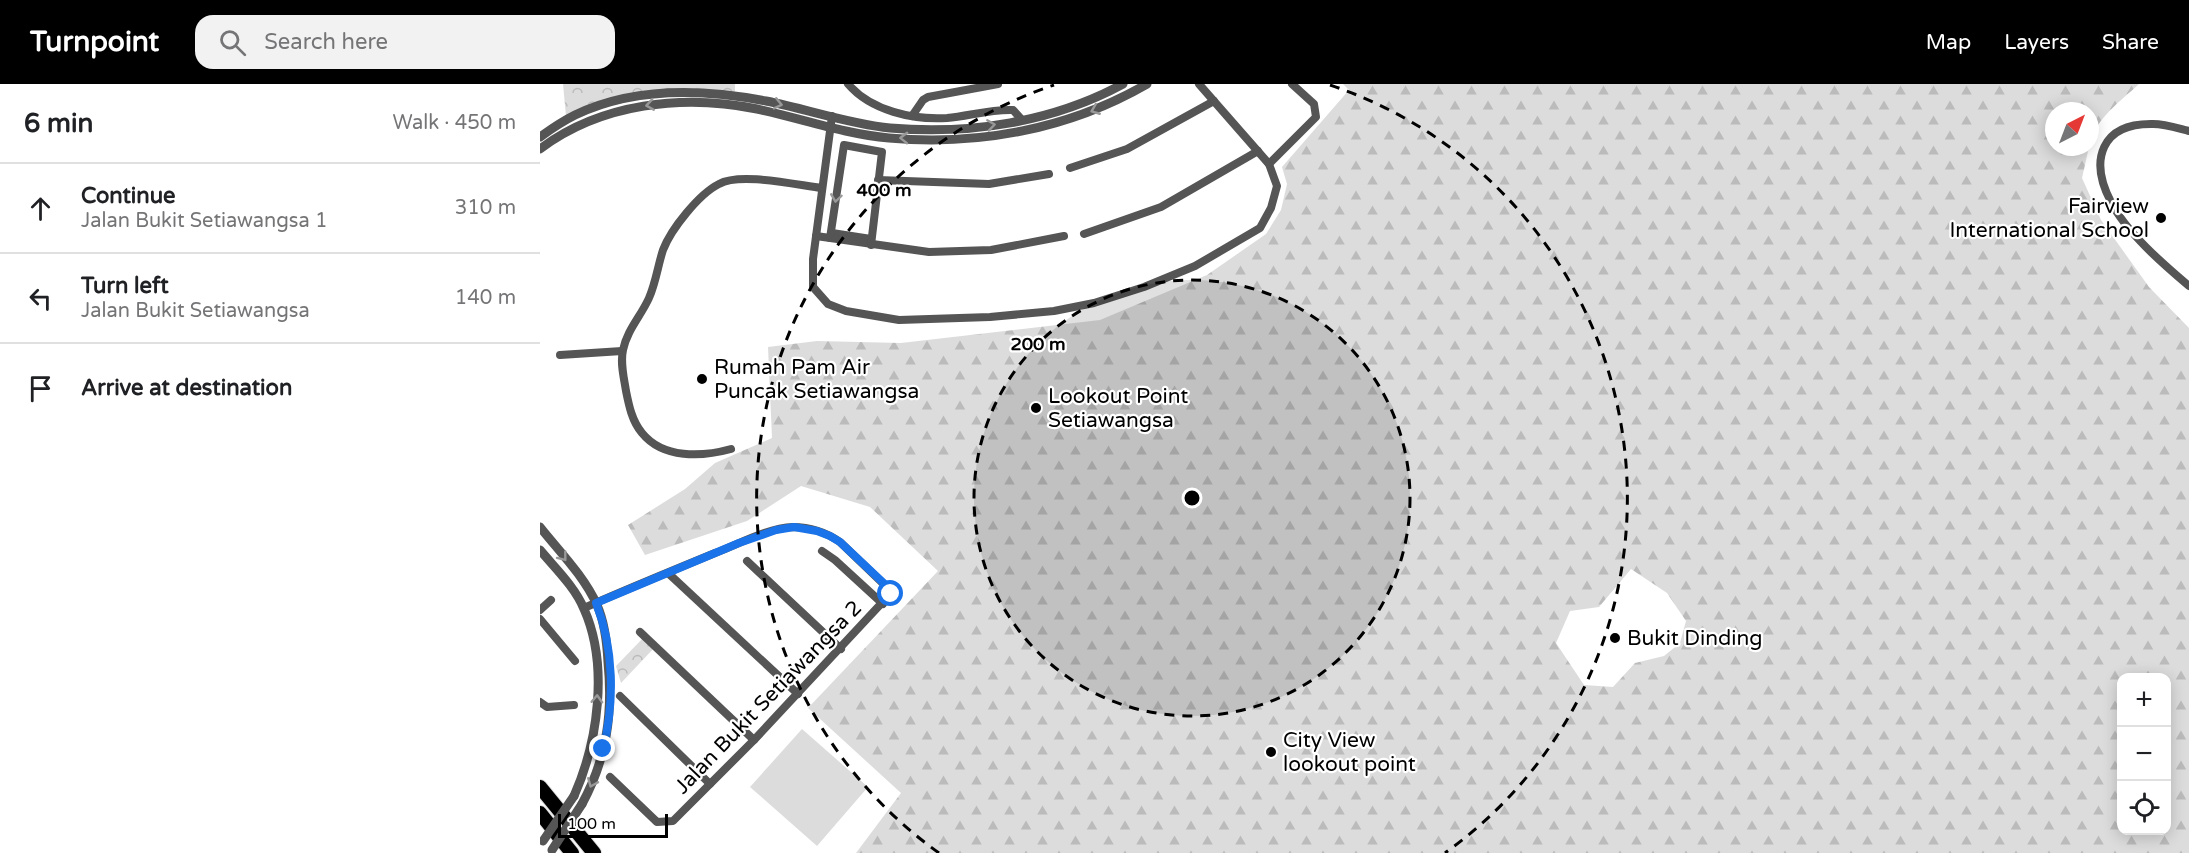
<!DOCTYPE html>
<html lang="en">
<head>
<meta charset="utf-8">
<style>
	body { margin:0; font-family:"Varela Round",sans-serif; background:#f2f2f2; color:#202124 }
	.controls { position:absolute; right:18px; bottom:18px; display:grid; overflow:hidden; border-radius:12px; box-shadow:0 3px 15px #0003 }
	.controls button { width:54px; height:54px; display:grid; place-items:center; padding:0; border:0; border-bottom:2px solid #e0e0e0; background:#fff; color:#202124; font:30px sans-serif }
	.compass { position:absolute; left:1505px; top:18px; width:54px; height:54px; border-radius:50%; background:#fff; box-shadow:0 3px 15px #0003; rotate:42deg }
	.scale { position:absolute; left:18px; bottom:15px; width:110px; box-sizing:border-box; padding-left:6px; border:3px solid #000; border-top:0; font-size:16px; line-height:21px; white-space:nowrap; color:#000; -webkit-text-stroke:4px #fff; paint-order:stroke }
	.stop { position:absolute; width:18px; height:18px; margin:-14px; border:4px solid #1a73e8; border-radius:50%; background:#fff }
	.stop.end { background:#1a73e8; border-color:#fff; box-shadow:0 2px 6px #0008 }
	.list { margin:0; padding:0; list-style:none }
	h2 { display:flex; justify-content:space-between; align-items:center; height:78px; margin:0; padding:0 24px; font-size:26px }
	h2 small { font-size:20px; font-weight:400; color:#757577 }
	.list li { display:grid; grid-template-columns:39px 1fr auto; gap:18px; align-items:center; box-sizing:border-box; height:90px; padding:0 24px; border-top:2px solid #e0e0e0 }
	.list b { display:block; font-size:22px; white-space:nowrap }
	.list p { margin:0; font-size:20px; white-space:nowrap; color:#757577 }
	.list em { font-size:20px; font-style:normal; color:#757577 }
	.icon { flex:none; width:33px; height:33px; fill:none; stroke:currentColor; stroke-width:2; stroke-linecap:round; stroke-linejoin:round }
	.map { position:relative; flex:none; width:1649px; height:769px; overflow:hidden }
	header { display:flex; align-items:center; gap:36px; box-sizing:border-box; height:84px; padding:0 30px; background:#000; color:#fff }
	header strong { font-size:28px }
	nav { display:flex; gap:33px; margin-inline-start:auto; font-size:21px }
	.search { width:420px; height:54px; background:#f2f2f2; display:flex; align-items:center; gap:15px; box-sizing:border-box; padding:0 21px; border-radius:18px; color:#757577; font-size:22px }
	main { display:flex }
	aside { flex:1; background:#fff }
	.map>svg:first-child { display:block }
	.forest { fill:url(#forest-firs); fill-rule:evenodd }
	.park { fill:url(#park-crowns) }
	.pitch { fill:#dcdcdc }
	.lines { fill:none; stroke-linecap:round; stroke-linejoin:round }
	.motorway-casing { stroke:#dbdbdb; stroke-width:16 }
	.minor { stroke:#555; stroke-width:8 }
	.tertiary { stroke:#555; stroke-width:9 }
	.motorway { stroke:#000; stroke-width:14 }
	.tertiary-bridge { stroke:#555; stroke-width:9 }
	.oneway { stroke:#999 }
	.route { stroke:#1a73e8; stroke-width:8 }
	.ring { fill:none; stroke:#000; stroke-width:3; stroke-dasharray:10 8 }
	.poi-dot { fill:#000; stroke:#fff; stroke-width:2 }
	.labels { text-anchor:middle; stroke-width:4.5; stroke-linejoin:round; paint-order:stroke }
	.poi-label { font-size:21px; fill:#000; stroke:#fff; text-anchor:start }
	.street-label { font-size:21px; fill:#000; stroke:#fff }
	.centre { fill:#000; stroke:#fff; stroke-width:3 }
	.ring-label { font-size:18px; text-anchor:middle; font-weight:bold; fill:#000; stroke:#fff; stroke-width:4.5; stroke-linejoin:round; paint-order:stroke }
</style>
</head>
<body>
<header>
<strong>Turnpoint</strong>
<div class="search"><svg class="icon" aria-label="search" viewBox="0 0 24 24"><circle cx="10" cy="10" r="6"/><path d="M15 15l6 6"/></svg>Search here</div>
<nav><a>Map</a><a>Layers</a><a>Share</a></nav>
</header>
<main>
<aside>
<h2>6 min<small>Walk · 450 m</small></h2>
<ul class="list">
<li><svg class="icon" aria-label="ahead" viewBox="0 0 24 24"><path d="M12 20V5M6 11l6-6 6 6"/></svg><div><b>Continue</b><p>Jalan Bukit Setiawangsa 1</p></div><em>310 m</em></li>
<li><svg class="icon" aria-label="left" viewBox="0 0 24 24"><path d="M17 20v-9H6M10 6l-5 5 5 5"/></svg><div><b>Turn left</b><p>Jalan Bukit Setiawangsa</p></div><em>140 m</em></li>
<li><svg class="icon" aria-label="arrive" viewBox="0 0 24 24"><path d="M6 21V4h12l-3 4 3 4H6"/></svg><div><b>Arrive at destination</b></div></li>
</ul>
</aside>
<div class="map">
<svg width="1649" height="769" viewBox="0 0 1649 769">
	<defs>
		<pattern id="forest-firs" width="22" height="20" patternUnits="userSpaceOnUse" patternTransform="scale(1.5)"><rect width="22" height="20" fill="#dcdcdc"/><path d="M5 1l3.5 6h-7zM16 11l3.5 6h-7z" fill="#bbb"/></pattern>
		<pattern id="park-crowns" width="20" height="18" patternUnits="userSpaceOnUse" patternTransform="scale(1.5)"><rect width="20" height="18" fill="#dcdcdc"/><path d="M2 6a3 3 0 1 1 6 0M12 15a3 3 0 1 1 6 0" fill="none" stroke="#bbb"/></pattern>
	</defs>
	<rect width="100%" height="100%" fill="#fff"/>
	<path class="forest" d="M803,0H1599C1582,16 1555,35 1550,59V27H1514V63H1549L1542,94L1561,136L1609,203L1649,244V769H316L361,709L268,624L398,487L330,423L261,402L207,437L105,471L88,441L145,405L175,379L232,354L228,263L277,257L361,259L560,236L667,191L726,150L741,126L747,100L742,83L809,6ZM1091,485L1127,509L1146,537L1140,559L1124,572L1095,579L1073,603L1044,601L1016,559L1030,527L1059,523ZM1582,594H1626V746H1582Z"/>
	<g class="park">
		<polygon points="23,0 195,0 195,9 143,5 26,32"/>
		<polygon points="105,552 115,563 81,599 76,582"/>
	</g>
	<polygon class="pitch" points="262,645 328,703 277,762 210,703"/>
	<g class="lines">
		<defs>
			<g id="motorway">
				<polyline points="0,703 54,769"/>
				<polyline points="0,729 32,769"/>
			</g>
		</defs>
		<use href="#motorway" class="motorway-casing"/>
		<g class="minor">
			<path d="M308,0C331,27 373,36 407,34C429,32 451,25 473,26L482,36"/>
			<polyline points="292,32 273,175 273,203 288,220 306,227 359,236 450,233 514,227 554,219 604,203 655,182 720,144 731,124 737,102 729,80 659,0"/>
			<polyline points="372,32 383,16 388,13 458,0"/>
			<path d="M1649,47C1637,44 1625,40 1613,40C1561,39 1549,76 1571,118C1586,148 1623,180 1649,202"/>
			<polyline points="729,80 776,33 774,20 752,0"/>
			<polyline points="530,84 587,65 674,17"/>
			<polyline points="338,96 449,100 509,90"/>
			<polyline points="292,149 331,155"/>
			<polyline points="544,150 621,123 718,67"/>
			<polyline points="276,152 389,168 451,166 524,152"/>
			<polyline points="290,154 304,61 342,68 331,161"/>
			<polyline points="20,271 82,267"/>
			<path d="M191,365C162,373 123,375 102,349C92,337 89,322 86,307C84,294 80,279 83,266C87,246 101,232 109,214C116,198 118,181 123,166C131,145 159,110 179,100C200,88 257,101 282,104"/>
			<polyline points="282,467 295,476 343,520"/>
			<polyline points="207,477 301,565"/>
			<polyline points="128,489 258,610"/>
			<path d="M44,524C87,505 131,487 175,469C199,460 227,444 253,443C270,443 287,449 300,458L352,508L214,656L133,737L117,738L70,693"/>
			<polyline points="0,526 11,516"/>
			<polyline points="0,535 35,577"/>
			<polyline points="100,548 214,656"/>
			<polyline points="80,612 170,700"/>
			<polyline points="0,618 7,623 34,621"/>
		</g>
		<g class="tertiary">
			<path d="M0,53C11,45 23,37 35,31C93,3 164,5 226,17C267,25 309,40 350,44C430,51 513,38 583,0"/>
			<path d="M0,65C61,19 143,10 217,25C260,34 304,50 349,54C439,62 529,45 607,0"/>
			<path d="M0,443C19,467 44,492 57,521C65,539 67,558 68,578C73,629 67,674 42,720"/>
			<path d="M0,466C15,484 35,503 44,525C69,581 58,658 34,712"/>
		</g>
		<use href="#motorway" class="motorway"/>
		<g class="tertiary-bridge">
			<polyline points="3,757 34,712"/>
			<polyline points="12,766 42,720"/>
		</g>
	</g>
	<defs><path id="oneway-chevron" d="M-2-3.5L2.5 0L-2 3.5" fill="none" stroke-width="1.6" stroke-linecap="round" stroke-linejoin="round" transform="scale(1.5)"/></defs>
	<g class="oneway">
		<use href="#oneway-chevron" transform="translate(238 20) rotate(13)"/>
		<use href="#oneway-chevron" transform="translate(110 21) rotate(171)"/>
		<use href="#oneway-chevron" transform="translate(555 26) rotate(158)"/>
		<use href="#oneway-chevron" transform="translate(451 41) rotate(-8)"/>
		<use href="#oneway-chevron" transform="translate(364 54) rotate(-179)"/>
		<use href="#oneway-chevron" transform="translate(296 114) rotate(98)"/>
		<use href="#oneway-chevron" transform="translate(23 473) rotate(52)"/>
		<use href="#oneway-chevron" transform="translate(57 615) rotate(-88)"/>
		<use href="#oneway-chevron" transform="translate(52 699) rotate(112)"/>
	</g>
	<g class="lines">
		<path class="route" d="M63,665C75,618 74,564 56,519L199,459L236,446L254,443L277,447L290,452L300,458L352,507L351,510"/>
	</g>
	<circle cx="652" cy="414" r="218" fill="#000" fill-opacity=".12"/>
	<g class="ring">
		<circle cx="652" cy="414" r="218"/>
		<path d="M399 769A436 436 0 0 1 514 1M790 1A436 436 0 0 1 905 769"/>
	</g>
	<g class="poi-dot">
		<circle cx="1621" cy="134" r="6"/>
		<circle cx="162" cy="295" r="6"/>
		<circle cx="496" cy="324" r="6"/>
		<circle cx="1075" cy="554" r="6"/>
		<circle cx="731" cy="668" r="6"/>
	</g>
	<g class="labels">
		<g class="poi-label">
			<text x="1609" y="129" text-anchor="end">Fairview<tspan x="1609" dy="24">International School</tspan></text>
			<text x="174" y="290">Rumah Pam Air<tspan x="174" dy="24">Puncak Setiawangsa</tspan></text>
			<text x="508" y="319">Lookout Point<tspan x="508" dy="24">Setiawangsa</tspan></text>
			<text x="1087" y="561">Bukit Dinding</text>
			<text x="743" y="663">City View<tspan x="743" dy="24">lookout point</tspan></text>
		</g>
		<g class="street-label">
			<text transform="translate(228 613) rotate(-46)" y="7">Jalan Bukit Setiawangsa 2</text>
		</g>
	</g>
	<circle cx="652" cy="414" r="9" class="centre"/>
	<g class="ring-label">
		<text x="344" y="112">400 m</text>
		<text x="498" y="266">200 m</text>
	</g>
</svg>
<div class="controls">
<button>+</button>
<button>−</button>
<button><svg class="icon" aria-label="locate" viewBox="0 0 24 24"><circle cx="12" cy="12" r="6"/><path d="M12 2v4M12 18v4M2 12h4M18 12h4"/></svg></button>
</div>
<svg class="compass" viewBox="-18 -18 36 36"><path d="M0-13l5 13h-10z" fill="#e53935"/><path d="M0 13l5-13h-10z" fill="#757577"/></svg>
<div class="scale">100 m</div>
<div class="stop" style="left:351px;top:510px"></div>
<div class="stop end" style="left:63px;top:665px"></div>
</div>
</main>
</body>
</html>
